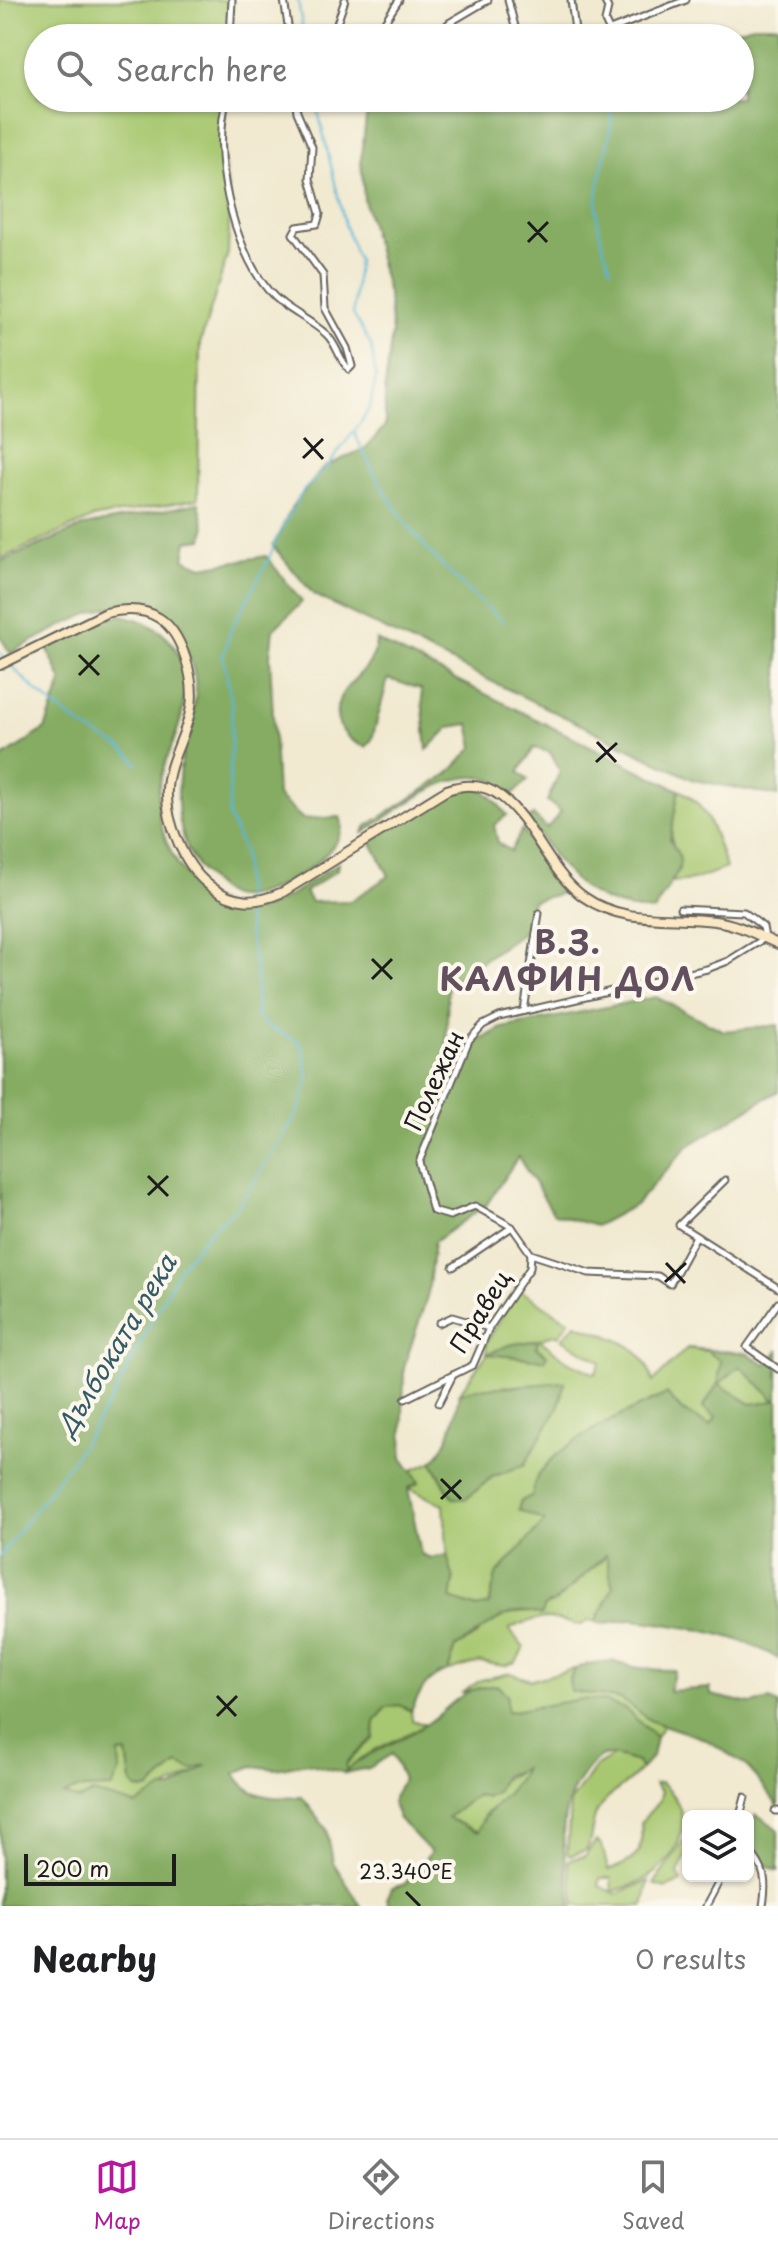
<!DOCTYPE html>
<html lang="en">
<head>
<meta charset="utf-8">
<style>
	body { margin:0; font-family:"Playpen Sans",sans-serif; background:#f2f2f2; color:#202124 }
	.controls { position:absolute; right:24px; bottom:24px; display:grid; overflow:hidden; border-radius:12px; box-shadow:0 2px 6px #0004 }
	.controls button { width:72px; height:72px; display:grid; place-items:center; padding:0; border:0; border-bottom:2px solid #e0e0e0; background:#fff; color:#202124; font:40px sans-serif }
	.scale { position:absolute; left:24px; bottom:20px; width:152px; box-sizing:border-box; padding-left:8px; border:4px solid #1c1c1c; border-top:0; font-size:22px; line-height:28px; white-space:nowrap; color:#1c1c1c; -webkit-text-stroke:6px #fbf7ec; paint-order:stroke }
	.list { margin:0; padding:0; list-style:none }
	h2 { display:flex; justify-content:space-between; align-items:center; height:104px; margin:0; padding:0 32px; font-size:34px }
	h2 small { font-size:26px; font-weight:400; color:#757577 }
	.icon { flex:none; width:44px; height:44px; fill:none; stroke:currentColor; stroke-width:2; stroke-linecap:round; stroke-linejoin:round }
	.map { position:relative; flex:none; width:778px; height:1906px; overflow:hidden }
	.search { position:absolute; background:#fff; box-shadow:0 2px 6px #0004; left:24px; right:24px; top:24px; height:88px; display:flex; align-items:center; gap:20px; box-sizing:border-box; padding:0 28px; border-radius:44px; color:#757577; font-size:30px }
	.sheet { height:232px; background:#fff }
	nav { display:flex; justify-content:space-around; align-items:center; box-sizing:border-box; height:112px; border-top:2px solid #e0e0e0; background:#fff; font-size:22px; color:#757577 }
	nav a { display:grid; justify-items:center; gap:4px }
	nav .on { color:#b5179e }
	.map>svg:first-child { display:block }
	.green { fill:#a7c870; stroke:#627246; stroke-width:2; fill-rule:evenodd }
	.forest { fill:#85ac62; stroke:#50643f; stroke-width:2; fill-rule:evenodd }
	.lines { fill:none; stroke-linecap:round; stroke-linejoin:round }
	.stream { stroke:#57b6d6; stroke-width:2 }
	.street-casing { stroke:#67645b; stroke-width:9 }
	.secondary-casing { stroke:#67645b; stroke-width:12 }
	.street { stroke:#fff; stroke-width:5 }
	.secondary { stroke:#fae7c3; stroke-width:8 }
	.ticks { fill:none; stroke:#1c1c1c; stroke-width:3 }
	.labels { text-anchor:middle; stroke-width:8; stroke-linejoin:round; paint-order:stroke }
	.street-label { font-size:24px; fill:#1c1c1c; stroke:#fbf7ec }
	.water-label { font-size:26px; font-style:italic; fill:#345a66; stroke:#fbf7ec }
	.district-label { font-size:32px; font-weight:bold; letter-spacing:2px; fill:#62505e; stroke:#fbf7ec }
	.ticks-label { font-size:20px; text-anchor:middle; fill:#1c1c1c; stroke:#fbf7ec; stroke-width:8; stroke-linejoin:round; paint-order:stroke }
</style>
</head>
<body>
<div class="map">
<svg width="778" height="1906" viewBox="0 0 778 1906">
	<rect width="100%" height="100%" fill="#fbf7ec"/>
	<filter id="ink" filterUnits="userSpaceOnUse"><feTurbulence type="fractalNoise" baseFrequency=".0125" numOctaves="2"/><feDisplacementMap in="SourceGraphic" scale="16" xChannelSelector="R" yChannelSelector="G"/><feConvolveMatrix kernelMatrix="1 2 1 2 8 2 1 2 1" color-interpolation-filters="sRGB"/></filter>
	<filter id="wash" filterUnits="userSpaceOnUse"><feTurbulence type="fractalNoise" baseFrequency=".006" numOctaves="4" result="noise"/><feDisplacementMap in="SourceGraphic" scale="32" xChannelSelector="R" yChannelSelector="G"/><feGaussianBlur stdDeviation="1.8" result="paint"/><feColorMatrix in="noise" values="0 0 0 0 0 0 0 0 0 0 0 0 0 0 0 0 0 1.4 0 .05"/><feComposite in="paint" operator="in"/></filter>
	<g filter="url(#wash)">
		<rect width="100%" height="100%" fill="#f1e9d0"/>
		<g class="green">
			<polygon points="0,0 232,0 230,38 38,38 38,98 227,98 222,149 230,204 228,253 200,344 198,499 92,518 0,559"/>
			<path d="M679,790C708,802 716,840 726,868L694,880L672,882L679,869C668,836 670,824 679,790Z"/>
			<path d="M518,1289L569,1321L559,1336L553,1334L540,1340L567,1361L595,1374L601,1362L562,1339L576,1324C611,1338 643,1341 653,1382L687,1348L707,1351L721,1360L719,1382L740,1365L777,1401L751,1404L740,1397L711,1426L682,1411L667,1394C626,1413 540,1446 533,1495L520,1502L519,1510L546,1521L496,1575L489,1605L478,1608L451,1599L454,1580L448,1563L444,1505L408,1488L419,1482L412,1470L432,1462L447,1490L466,1499L492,1477L524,1465L558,1408L565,1382L476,1389L459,1393L487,1354L486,1343ZM538,1340L536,1346L544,1360L489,1354L509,1345Z"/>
			<path d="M607,1555L613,1587L596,1622L590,1620L582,1625C548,1617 541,1614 509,1629L524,1648L516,1662L504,1666L480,1662L448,1671L456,1647L476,1636L485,1625L499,1617L557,1601Z"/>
			<polygon points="574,1669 569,1681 621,1699 663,1726 656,1737 625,1709 582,1699 507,1712 483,1687 461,1693 481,1680 510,1673 531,1680"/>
			<polygon points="399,1705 411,1711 412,1720 426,1725 374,1750 345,1773 347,1763 373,1738 375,1722 386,1707"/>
			<path d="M127,1753L131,1781L137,1789L148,1790L178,1764L211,1763C186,1780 161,1790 136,1805L93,1793L79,1800L63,1795L77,1789L112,1788L119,1754Z"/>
			<path d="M615,1755L637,1762L641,1769C628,1785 605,1795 596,1814C591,1826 592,1838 587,1850L570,1856L567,1853L570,1803L595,1767Z"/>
			<polygon points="524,1768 514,1790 484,1815 478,1832 447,1818 463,1802"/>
			<path d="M660,1783C712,1822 664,1885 612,1890L611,1878H600L599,1885L616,1894L649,1881L643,1906H581L574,1901L568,1860L585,1856L596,1841L602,1845L608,1870C639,1861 644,1850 641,1822L660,1800L661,1792L654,1784Z"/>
			<polygon points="685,1839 688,1839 688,1851 678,1873 681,1882 665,1888 654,1884"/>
		</g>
		<g class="forest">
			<polygon points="753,25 778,25 778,796 694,780 314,595 273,546 293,505 324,467 366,448 385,426 385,387 392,333 388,294 364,199 361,160 368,101 372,98 740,98 740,38 712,38"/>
			<path d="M199,503L205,528L203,539L187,541L184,559L202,567L266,556L302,602L273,630L270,656L277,796L303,819L340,817C356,850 262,906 231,896C218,892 207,878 199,868C170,829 176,778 187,734C190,721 196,706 196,693C196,671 189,654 179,636C176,630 172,619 167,615C126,582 49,634 10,653L0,636V562L84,526Z"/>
			<path d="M121,615C172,626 190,656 183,708C179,740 157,768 158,802C159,853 207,925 265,908C287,901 317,876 338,863L337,870L305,892L311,902L350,901L389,876L371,841C394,827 446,787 473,788C488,788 498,805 507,815L494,825L498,843L511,851L522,829L563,893L532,901L523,932L448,985L446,1059L502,1028L656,997L724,1031L778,1025V1091L688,1146L635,1205L596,1226L554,1214L518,1157L487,1204L434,1242L428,1294L404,1367L402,1458L419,1482L408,1488L421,1554L431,1558L447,1555L454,1580L451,1599L477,1608L489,1605L496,1575L545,1521L519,1510L520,1502L533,1495C529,1453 634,1409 667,1394L682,1411L711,1426L716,1417L703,1408L718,1383L721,1361L707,1351L687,1348L747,1353L766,1365L778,1351V1659C740,1633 680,1626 633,1620C621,1619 607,1627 596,1622L613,1587L606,1555L557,1601L545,1606L542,1615C506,1601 485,1632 456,1647L448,1671C426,1678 421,1690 411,1711L399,1705L386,1707L375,1722L373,1738L347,1762L346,1771C369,1751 396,1743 422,1727C455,1707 451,1691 497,1685L507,1695V1712L582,1699L604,1701L625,1709L656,1737L652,1757L641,1769L637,1762C606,1752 601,1750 581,1778C553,1817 565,1857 571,1902L575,1906H389L387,1898L392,1888L405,1884L431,1852L399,1819L392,1802L403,1779L392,1754L369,1768L345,1773L307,1763L276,1769L253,1766L235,1773C247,1799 278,1799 302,1797L327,1830L333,1862L361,1906H0V759L45,729L62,682L46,645L99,620ZM740,1366L776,1401H775L751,1404L719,1384ZM127,1753L131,1781L137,1789L148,1790L178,1764L192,1770L207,1765L173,1789H163L136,1805L93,1793L79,1800L64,1795L77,1789L112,1788L120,1771L119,1754ZM524,1768C511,1798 487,1804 478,1832L447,1818L477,1795L486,1797L496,1792L504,1776Z"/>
			<path d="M376,640L679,790L670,839L680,858L679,869L654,911C584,907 565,873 528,819L533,815L547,828L561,812L547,801L560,771L550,752L534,748L519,772L528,780L511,796C505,791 498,782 492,780C449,764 396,813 362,834L367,826L448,774L474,747L469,724L450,727L427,750L421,689L388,679L372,739L366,747C345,741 330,721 340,698C350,676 376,670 376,640Z"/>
			<polygon points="539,1340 536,1347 547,1355 544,1360 487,1354 509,1345"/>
			<path d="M565,1382L558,1408L524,1465L492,1477L466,1499L453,1498L432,1462C450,1443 455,1419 459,1393L476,1389Z"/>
			<path d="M612,1661C632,1669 653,1669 675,1671L669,1691L710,1688L711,1695L751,1704L770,1700L778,1704V1806L747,1766L705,1739L651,1721L621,1699L570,1691C566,1661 591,1664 612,1661Z"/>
			<polygon points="756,1814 778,1829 778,1871 764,1865 748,1843"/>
		</g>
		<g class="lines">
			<g class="stream">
				<polyline points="298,0 304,38"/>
				<polyline points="575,15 580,0"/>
				<path d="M611,269C601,243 594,218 598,190C602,159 615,130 611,98"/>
				<path d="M355,434C391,515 436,566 504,622"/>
				<polyline points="0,653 6,660"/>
				<path d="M11,665C33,690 59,711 87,729C106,741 124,745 138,764"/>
				<polyline points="245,899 244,852 229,817 232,704 223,657 231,629 268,561 279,533 303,491 326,468 361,422 370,407 376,377 371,345 353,314 358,260 345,225 315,98"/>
				<polyline points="0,1556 73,1459 112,1399 180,1267 212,1229 237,1208 299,1111 308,1077 301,1043 265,1025 257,1016 256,973 245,905"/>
			</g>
		</g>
	</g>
	<g filter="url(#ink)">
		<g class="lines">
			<defs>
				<g id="street">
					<polyline points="284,0 290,38"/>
					<polyline points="508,0 518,38"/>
					<polyline points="571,0 576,38"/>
					<polyline points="604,0 608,8 605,21 613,38"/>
					<polyline points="610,30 686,0"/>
					<polyline points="230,38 232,0"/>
					<polyline points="332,38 345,0"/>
					<polyline points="374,38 399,0"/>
					<polyline points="433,38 449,23 488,0"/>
					<path d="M227,98C211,153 232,246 268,290C285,310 307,317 326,334C337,344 339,360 349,369"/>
					<polyline points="295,98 297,112 312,147 310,179 320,214 317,224 297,227 293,234 323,275 325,308 347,348 352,366 349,369"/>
					<polyline points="359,98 368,101 372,98"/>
					<polyline points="680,909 744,912 763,927 765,938 728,961 707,969 499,1017 483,1025 469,1040 419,1162 433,1211 450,1216 475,1206 512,1227 531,1254 589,1273 658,1276 670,1284 695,1238"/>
					<polyline points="524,1011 539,913"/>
					<polyline points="725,1180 679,1225 778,1288"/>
					<polyline points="453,1267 512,1227"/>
					<polyline points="778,1303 747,1347 778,1369"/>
					<polyline points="439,1323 452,1317 489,1328"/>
					<polyline points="405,1399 473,1365 489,1328 530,1268 531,1254"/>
					<polyline points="439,1403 453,1375"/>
					<polyline points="775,1811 778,1811"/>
					<polyline points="740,1816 745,1797"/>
					<path d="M748,1850C766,1867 767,1883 763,1906"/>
					<polyline points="706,1906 722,1876"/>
				</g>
				<path id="secondary" d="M0,665L106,613C123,609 144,608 159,618C183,633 195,680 191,707C187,735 169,759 167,788C165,821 184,866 210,886C234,905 256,904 283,892L447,790C520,764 534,863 584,897C624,925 669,915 715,921C738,924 757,935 778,944"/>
			</defs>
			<use href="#street" class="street-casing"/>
			<use href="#secondary" class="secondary-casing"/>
			<use href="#street" class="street"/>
			<use href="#secondary" class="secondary"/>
		</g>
	</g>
	<path class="ticks" d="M528,222L547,242M528,242L548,222M304,438L323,459M303,458L323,439M79,655L99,675M79,675L99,655M597,742L616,762M596,762L617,743M372,959L392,979M372,979L392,959M148,1176L168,1196M148,1195L168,1176M666,1263L685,1283M665,1282L686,1263M441,1479L461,1499M441,1499L461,1480M217,1696L236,1716M217,1716L237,1696M406,1892L420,1906"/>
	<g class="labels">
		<g class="street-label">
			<text transform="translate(435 1081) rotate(-65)" y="8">Полежан</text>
			<text transform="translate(481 1312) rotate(-58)" y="8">Правец</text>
		</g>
		<g class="water-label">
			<text transform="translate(117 1345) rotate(-59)" y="9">Дълбоката река</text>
		</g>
		<g class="district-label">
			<text x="568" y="954">В.З.<tspan x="568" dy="37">КАЛФИН ДОЛ</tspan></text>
		</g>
	</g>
	<g class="ticks-label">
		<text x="406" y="1879">23.340°E</text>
	</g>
</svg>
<div class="controls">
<button><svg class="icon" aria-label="layers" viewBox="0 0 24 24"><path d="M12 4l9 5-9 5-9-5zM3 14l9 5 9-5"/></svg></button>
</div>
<div class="scale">200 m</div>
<div class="search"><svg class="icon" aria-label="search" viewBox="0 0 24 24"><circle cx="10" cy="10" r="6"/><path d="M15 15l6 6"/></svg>Search here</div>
</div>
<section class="sheet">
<h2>Nearby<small>0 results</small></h2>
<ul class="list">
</ul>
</section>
<nav>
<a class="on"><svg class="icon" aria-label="map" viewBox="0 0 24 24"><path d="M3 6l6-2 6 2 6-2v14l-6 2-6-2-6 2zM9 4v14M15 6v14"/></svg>Map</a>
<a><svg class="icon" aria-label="directions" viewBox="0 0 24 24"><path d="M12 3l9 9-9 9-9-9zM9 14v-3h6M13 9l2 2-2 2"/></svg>Directions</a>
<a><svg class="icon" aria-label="saved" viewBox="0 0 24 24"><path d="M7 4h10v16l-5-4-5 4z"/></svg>Saved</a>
</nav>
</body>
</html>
